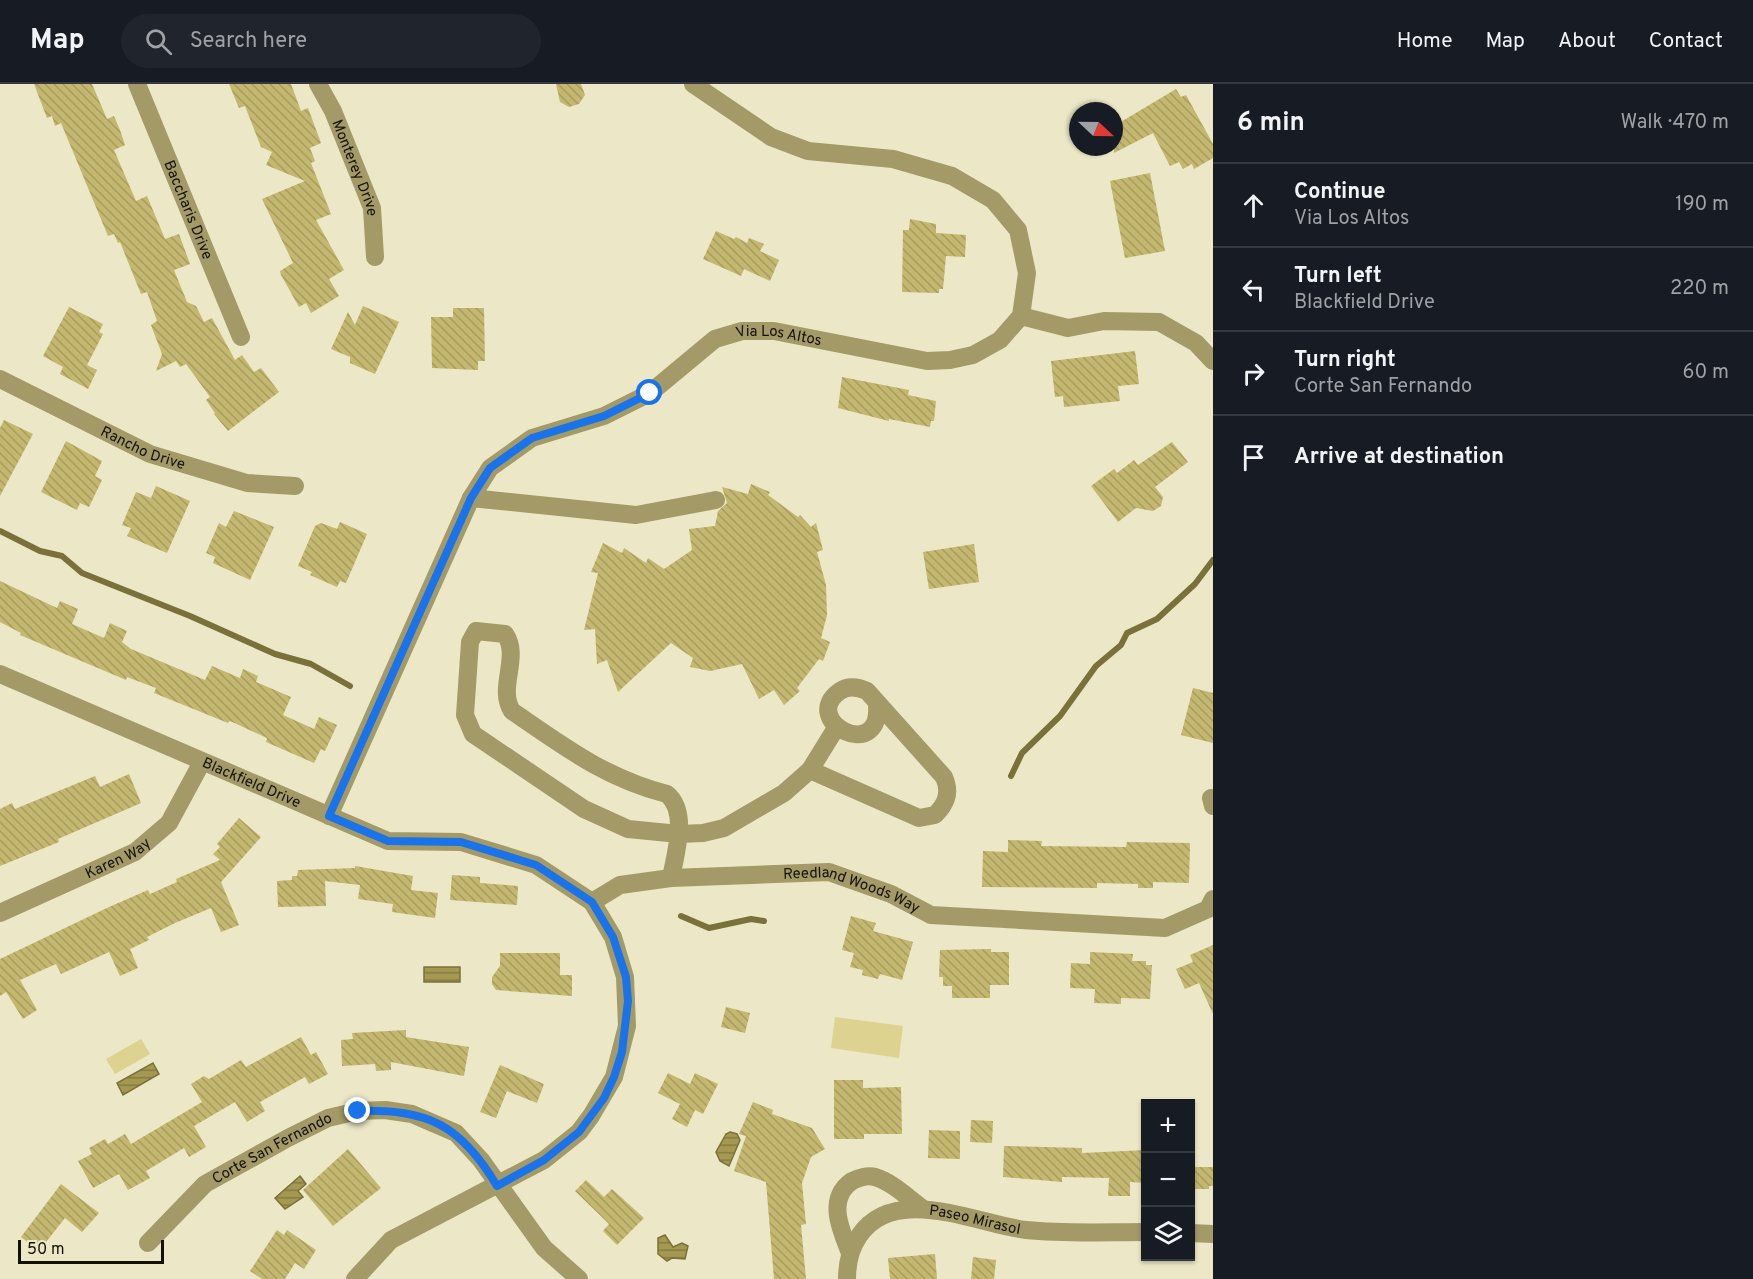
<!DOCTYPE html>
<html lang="en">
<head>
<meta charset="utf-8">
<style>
	body { margin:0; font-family:Overpass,sans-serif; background:#20242c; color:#f1f3f6 }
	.controls { position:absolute; right:18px; bottom:18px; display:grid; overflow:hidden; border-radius:0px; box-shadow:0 2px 4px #0004 }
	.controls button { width:54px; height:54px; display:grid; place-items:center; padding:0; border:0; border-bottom:2px solid #363941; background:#171b24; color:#f1f3f6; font:30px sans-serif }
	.compass { position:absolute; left:1069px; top:18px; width:54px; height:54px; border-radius:50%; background:#171b24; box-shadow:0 2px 4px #0004; rotate:112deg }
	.scale { position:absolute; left:18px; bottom:15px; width:146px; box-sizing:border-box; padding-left:6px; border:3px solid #131106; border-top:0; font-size:16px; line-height:21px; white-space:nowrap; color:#131106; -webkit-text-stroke:4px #ece7c6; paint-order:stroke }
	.stop { position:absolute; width:18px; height:18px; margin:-14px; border:4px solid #1a73e8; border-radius:50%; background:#fff }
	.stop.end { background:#1a73e8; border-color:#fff; box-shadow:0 2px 6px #0008 }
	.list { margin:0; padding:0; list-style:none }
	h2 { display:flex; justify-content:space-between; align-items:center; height:78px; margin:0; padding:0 24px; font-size:26px }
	h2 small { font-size:20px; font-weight:400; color:#9ea1a6 }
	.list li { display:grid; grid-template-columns:39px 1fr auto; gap:18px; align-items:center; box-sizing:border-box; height:84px; padding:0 24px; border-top:2px solid #363941 }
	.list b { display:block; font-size:22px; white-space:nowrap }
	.list p { margin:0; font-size:20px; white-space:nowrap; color:#9ea1a6 }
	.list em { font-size:20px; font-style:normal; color:#9ea1a6 }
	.icon { flex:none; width:33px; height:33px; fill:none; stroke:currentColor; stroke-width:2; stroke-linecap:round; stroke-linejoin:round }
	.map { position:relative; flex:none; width:1213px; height:1195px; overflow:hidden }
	header { display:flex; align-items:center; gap:36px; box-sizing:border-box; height:84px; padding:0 30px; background:#171b24; border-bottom:2px solid #363941 }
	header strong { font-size:28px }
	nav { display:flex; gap:33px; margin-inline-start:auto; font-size:21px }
	.search { width:420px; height:54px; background:#20242c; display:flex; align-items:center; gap:15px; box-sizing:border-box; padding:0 21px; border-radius:33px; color:#9ea1a6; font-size:22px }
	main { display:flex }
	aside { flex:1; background:#171b24 }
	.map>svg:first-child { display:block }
	.pitch { fill:#ded291 }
	.water { fill:url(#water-rules); stroke:#79703a; stroke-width:1.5 }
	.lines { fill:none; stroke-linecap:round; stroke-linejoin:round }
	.stream { stroke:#79703a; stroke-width:6 }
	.building { fill:url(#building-back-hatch) }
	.minor { stroke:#a39a67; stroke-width:18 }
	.route { stroke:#1a73e8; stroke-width:8 }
	.labels { text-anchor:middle; stroke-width:5; stroke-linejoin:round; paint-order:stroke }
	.street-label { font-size:15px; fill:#131106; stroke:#ece7c6 }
</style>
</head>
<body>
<header>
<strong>Map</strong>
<div class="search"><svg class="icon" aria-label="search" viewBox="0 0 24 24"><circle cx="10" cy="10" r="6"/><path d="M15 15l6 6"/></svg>Search here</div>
<nav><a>Home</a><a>Map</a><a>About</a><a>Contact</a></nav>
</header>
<main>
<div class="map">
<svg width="1213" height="1195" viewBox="0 0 1213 1195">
	<defs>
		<pattern id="water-rules" width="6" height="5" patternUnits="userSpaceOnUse" patternTransform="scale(1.5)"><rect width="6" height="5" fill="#a59850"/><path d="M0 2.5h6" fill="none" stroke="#857b40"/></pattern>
		<pattern id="building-back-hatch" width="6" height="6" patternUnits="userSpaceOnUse" patternTransform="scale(1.5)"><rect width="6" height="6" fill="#c4b76f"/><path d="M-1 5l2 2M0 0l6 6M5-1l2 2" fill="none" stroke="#a89c5f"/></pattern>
	</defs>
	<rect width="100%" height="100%" fill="#ece7c6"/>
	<g class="pitch">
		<polygon points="835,933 903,942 899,974 831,964"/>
		<polygon points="141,955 150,970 115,990 106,975"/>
	</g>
	<g class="water">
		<rect x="424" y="883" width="36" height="15"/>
		<polygon points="153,979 159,990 123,1011 117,999"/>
		<polygon points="730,1048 737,1050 740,1056 729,1082 720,1077 716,1068 726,1050"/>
		<polygon points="300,1092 306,1100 298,1107 303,1113 285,1125 275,1114"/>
		<polygon points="665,1151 673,1163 682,1159 688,1162 685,1175 672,1174 667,1177 658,1170 658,1154"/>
	</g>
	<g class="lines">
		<g class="stream">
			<polyline points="0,447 40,467 62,472 82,489 190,532 275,570 311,580 350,602"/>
			<polyline points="1011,692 1022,669 1060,632 1096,582 1121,561 1127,549 1157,535 1195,500 1213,476"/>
			<polyline points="681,832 709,844 751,835 764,837"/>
		</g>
	</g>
	<g class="building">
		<polygon points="34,0 92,0 107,35 114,32 120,46 125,61 114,66 136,117 147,112 165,155 179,150 190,180 174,186 187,218 196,222 204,238 212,234 235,276 242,271 254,288 261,284 279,308 228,347 214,330 215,329 206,316 210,313 186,280 180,283 176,277 156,287 162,270 151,241 157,237 147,208 141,210 120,158 118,159 114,150 108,152 61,39 55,42 52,32 47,34"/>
		<polygon points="229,0 291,0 301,27 308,24 321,59 310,64 315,77 311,79 331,130 316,136 344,186 329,195 339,212 311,229 306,219 299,223 281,191 280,187 293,179 262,115 305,97 266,81 272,68 261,63 245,22 239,24"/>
		<polygon points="556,0 581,0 585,11 579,20 569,23 560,18"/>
		<polygon points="1176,5 1181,13 1186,11 1213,60 1213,74 1194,85 1192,80 1183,85 1179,78 1170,82 1153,49 1114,69 1114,42"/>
		<polygon points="1150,89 1165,167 1125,174 1110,97"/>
		<polygon points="910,135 936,140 936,149 966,151 965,173 946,172 943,205 939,205 939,209 902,208 903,146 909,146"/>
		<polygon points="716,147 734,155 736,153 747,159 749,154 764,160 760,167 779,176 770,197 744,185 741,192 703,175"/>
		<polygon points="363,222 399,238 375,290 350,279 350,273 331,265 348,228 355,241"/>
		<polygon points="69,223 103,240 99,248 103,250 87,281 97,286 88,305 60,290 63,283 43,272"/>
		<polygon points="453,224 484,224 485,277 478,277 478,286 432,284 431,233 453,233"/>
		<polygon points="1135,267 1139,300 1118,302 1120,317 1064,323 1063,312 1055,313 1051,277"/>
		<polygon points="842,293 909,306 908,311 936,317 934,337 931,337 930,343 889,335 889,337 838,324"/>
		<polygon points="4,336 33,350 0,412 0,344"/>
		<polygon points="66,357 102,377 95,392 102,396 89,423 80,419 77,426 41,408"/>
		<polygon points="1172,358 1188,378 1155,403 1163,413 1161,422 1153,427 1136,424 1118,438 1091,402 1114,385 1117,389 1134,376 1138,381"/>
		<polygon points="751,400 770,408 768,411 798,433 800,431 811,443 816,439 823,466 817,468 826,501 827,531 821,554 830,558 823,577 819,575 797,604 800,607 784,621 774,606 759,615 742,580 710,587 690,583 693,574 671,559 618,608 607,576 597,580 595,545 584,546 598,489 591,488 603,459 622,469 624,464 646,479 648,474 664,485 692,466 689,445 715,442 718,427 727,419 722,403 748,410"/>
		<polygon points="156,402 190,417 167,469 127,452 131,444 122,441 136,408 151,414"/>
		<polygon points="234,427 274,443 250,496 213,479 215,473 206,469 219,439 226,443"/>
		<polygon points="340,438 367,450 346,499 340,497 337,503 310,491 312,488 298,482 315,442 321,439 337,445"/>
		<polygon points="974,460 979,498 929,505 923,468"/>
		<polygon points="0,497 57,524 60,517 78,525 72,540 104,554 110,539 127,547 122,558 131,565 205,596 212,582 240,594 243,585 258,592 256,598 291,613 283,631 314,645 319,633 337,641 325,667 321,665 314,679 266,658 267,654 230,637 228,639 154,609 156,604 127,593 126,596 20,551 21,549 0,538"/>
		<polygon points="1193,604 1213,609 1213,659 1181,651"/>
		<polygon points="129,690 141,719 58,755 59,758 0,782 0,725 12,719 15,725 95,692 100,703"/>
		<polygon points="239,734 261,753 221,798 239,841 221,848 211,824 175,839 147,853 149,856 130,865 138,884 120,892 109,868 61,890 56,880 20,896 37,926 23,935 6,908 0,912 0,875 109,823 148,806 150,810 177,798 176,795 220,776 213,770 220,763 217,760"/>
		<polygon points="1008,756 1042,757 1041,762 1126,763 1127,758 1190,759 1189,799 1153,798 1153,804 1138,804 1138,800 1097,799 1097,804 982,803 983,767 1008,768"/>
		<polygon points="355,782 413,792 411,806 438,809 435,834 392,828 393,820 358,815 360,801 325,797 326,822 278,823 277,797 292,796 292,792 297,792 298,786 355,784"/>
		<polygon points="452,791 480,793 480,799 518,802 517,821 450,816"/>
		<polygon points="851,832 876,839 873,847 913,858 902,896 880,890 878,895 862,891 863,886 850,883 854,869 842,866"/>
		<polygon points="1213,861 1213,930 1199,899 1185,905 1176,885 1193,878 1190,871"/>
		<polygon points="991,865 991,868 1009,868 1009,901 990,901 990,914 952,914 952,902 943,902 943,893 939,893 940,866"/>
		<polygon points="1090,868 1133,870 1132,877 1146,877 1146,881 1152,881 1150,915 1121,914 1121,920 1094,919 1095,905 1070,904 1071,879 1090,880"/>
		<polygon points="500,869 560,869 560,891 572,891 572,912 496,906 492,900 492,893 500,882"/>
		<polygon points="726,923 750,929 745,949 721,943"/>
		<polygon points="406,946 406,953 469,963 464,992 391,978 391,986 376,987 375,980 342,982 341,956 353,955 352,949"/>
		<polygon points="301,953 311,971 316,968 328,990 309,1000 305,993 260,1018 265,1027 247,1038 235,1018 194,1042 206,1063 189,1073 184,1064 146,1087 150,1094 128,1106 119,1090 93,1104 78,1077 92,1070 89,1064 105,1055 108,1060 125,1050 131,1060 202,1018 191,1000 204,992 209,995 241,976 246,983"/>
		<polygon points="500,981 544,1000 537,1019 507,1007 496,1034 480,1028"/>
		<polygon points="668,989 690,1000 695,989 718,1000 703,1030 695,1026 687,1043 672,1035 680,1020 658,1009"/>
		<polygon points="834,996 863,996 863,1004 901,1003 902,1050 864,1050 864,1055 834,1055"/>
		<polygon points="753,1018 773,1026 772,1030 812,1044 825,1065 811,1073 802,1099 806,1140 801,1141 806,1195 774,1195 766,1098 734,1087 746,1052 739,1050"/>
		<polygon points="971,1036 993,1037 992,1059 970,1058"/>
		<polygon points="929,1046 960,1047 960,1075 928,1074"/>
		<polygon points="1004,1062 1082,1064 1082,1069 1146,1066 1146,1099 1130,1098 1130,1112 1108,1112 1109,1094 1062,1093 1062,1098 1003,1093"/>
		<polygon points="348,1065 381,1104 333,1142 303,1106"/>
		<polygon points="1191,1083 1213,1083 1213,1102 1209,1102 1209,1105 1191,1105"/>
		<polygon points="586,1096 604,1113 612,1105 644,1134 617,1161 603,1147 609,1140 575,1107"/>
		<polygon points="61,1100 99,1129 82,1148 65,1134 39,1167 21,1153"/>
		<polygon points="277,1146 284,1151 287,1146 316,1166 304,1185 295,1179 285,1195 262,1195 250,1187"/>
		<polygon points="935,1170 937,1195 890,1195 888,1174"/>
		<polygon points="973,1173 996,1176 994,1195 971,1195"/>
	</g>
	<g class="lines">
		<g class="minor">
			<path id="s1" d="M137,0L241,253"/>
			<path id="s2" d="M318,0L333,27L372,124L375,173"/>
			<polyline points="1021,232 1068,244 1104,237 1159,238 1196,259 1213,277"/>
			<path id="s3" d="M0,295L150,370L247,399L295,402"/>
			<polyline points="471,414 636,431 716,416"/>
			<path id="s4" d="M0,590L388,757L461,758L536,781L592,818L613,853L625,893L627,942L614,993L591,1032L579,1048L544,1076L391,1156L355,1195"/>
			<polyline points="810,686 836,644"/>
			<polyline points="1211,714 1213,722"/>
			<path id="s5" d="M329,732L471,414L490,384L532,354L604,332L650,309L715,255L742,247H774L927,277L950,276L973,271L1000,256L1021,232L1027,189L1018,146L993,116L952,92L893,75L808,67L771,53L693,0"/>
			<path d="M671,794C675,771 689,728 667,710C605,694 563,662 512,627C497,604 521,573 505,550L476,547L470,558L465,631L473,650L584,725L628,745L679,750L703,749L724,744L784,709L810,686L919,734L935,731C946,720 951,709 944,693L867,607C858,603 849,601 840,607C798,636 882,681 877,620"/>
			<path id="s6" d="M592,818L620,801L671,794L829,788L891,810L931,831L1165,844L1208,825L1213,815"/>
			<path id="s7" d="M0,829L135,768L169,739L202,678"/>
			<polyline points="1190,1149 1213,1150"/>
			<path id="s8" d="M148,1159L205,1100L288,1054L328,1034L358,1027L385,1026L412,1030L456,1049L481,1076L544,1164L579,1195"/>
			<path d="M850,1169C841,1146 826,1115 852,1097C858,1094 868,1091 875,1093C892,1098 907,1113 922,1124"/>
			<path id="s9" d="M847,1195C847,1179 850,1165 859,1152C894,1099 977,1140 1026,1146C1065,1150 1106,1148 1146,1148"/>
		</g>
	</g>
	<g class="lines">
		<path class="route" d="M358,1027C428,1025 461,1041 497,1102L544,1076L579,1048L604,1014L614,993L622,968L628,917L626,893L613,853L592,818L536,781L461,758L388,757L329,732L471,414L490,384L532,354L604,332L650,309"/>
	</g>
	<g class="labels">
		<g class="street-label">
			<text dy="5" stroke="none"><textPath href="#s2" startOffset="92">Monterey Drive</textPath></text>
			<text dy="5" stroke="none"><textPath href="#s1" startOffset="136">Baccharis Drive</textPath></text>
			<text dy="5" stroke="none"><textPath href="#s5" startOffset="712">Via Los Altos</textPath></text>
			<text dy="5" stroke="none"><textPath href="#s3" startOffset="159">Rancho Drive</textPath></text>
			<text dy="5" stroke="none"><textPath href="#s4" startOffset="274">Blackfield Drive</textPath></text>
			<text dy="5" stroke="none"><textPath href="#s7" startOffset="130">Karen Way</textPath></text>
			<text dy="5" stroke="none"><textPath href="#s6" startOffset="268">Reedland Woods Way</textPath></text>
			<text dy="5" stroke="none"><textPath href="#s8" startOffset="158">Corte San Fernando</textPath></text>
			<text dy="5" stroke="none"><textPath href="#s9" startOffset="171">Paseo Mirasol</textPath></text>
		</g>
	</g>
</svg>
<div class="controls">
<button>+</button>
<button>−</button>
<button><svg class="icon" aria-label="layers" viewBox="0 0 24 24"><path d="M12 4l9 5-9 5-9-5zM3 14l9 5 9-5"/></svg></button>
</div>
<svg class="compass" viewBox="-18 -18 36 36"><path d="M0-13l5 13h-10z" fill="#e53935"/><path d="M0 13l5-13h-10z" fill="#9ea1a6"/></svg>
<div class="scale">50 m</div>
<div class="stop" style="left:650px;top:309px"></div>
<div class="stop end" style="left:358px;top:1027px"></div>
</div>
<aside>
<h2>6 min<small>Walk · 470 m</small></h2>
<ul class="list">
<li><svg class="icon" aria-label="ahead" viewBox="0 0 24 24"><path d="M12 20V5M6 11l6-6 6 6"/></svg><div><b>Continue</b><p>Via Los Altos</p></div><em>190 m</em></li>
<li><svg class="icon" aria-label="left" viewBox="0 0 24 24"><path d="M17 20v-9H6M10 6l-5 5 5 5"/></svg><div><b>Turn left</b><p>Blackfield Drive</p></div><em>220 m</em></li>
<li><svg class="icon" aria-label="right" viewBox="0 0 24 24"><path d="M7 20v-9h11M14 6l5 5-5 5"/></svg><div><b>Turn right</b><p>Corte San Fernando</p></div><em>60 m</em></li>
<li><svg class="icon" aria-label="arrive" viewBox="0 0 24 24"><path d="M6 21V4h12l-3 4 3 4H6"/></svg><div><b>Arrive at destination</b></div></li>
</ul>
</aside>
</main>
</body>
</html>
